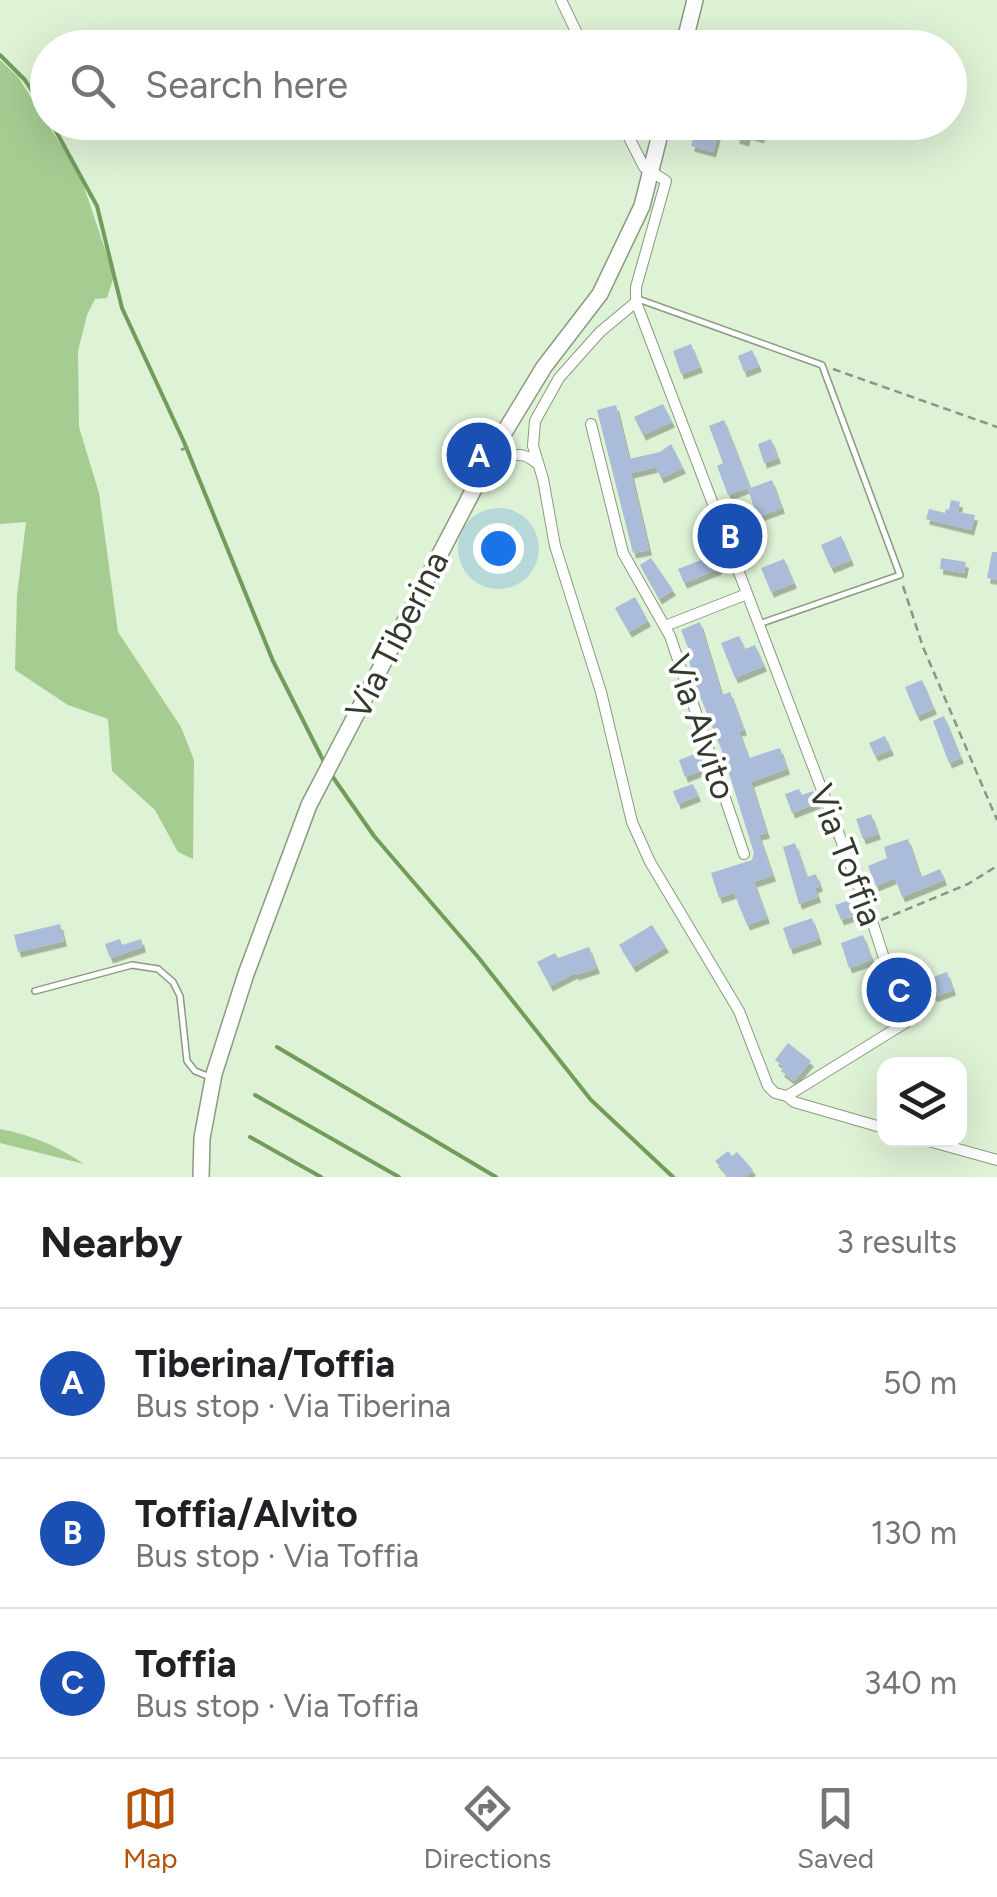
<!DOCTYPE html>
<html lang="en">
<head>
<meta charset="utf-8">
<style>
	body { margin:0; font-family:Figtree,sans-serif; background:#f6f6f6; color:#202124 }
	.controls { position:absolute; right:30px; bottom:30px; display:grid; overflow:hidden; border-radius:20px; box-shadow:0 10px 40px #0002 }
	.controls button { width:90px; height:90px; display:grid; place-items:center; padding:0; border:0; border-bottom:2px solid #e0e0e0; background:#fff; color:#202124; font:50px sans-serif }
	.you { position:absolute; left:498px; top:548px; width:35px; height:35px; margin:-25px; border:8px solid #fff; border-radius:50%; background:#1a73e8; box-shadow:0 0 0 15px #1a73e833 }
	.badge { display:grid; place-items:center; width:65px; height:65px; border-radius:50%; background:#b45309; color:#fff; font-size:32px; font-weight:700 }
	.pin { position:absolute; translate:-50% -50%; border:5px solid #fff; box-shadow:0 2px 10px #0006 }
	.list { margin:0; padding:0; list-style:none }
	h2 { display:flex; justify-content:space-between; align-items:center; height:130px; margin:0; padding:0 40px; font-size:42px }
	h2 small { font-size:32px; font-weight:400; color:#757577 }
	.list li { display:grid; grid-template-columns:65px 1fr auto; gap:30px; align-items:center; box-sizing:border-box; height:150px; padding:0 40px; border-top:2px solid #e0e0e0 }
	.list b { display:block; font-size:38px; white-space:nowrap }
	.list p { margin:0; font-size:32px; white-space:nowrap; color:#757577 }
	.list em { font-size:32px; font-style:normal; color:#757577 }
	.icon { flex:none; width:55px; height:55px; fill:none; stroke:currentColor; stroke-width:2; stroke-linecap:round; stroke-linejoin:round }
	.map { position:relative; flex:none; width:997px; height:1177px; overflow:hidden }
	.search { position:absolute; background:#fff; box-shadow:0 10px 40px #0002; left:30px; right:30px; top:30px; height:110px; display:flex; align-items:center; gap:25px; box-sizing:border-box; padding:0 35px; border-radius:55px; color:#757577; font-size:38px }
	.sheet { height:580px; background:#fff }
	nav { display:flex; justify-content:space-around; align-items:center; box-sizing:border-box; height:140px; border-top:2px solid #e0e0e0; background:#fff; font-size:28px; color:#757577 }
	nav a { display:grid; justify-items:center; gap:5px }
	nav .on { color:#b45309 }
	.map>svg:first-child { display:block }
	.green { fill:#a5cd92 }
	.lines { fill:none; stroke-linecap:round; stroke-linejoin:round }
	.stream { stroke:#719d5a; stroke-width:4 }
	.building { fill:#aabcd9; filter:url(#shadow) }
	.lane-casing { stroke:#899b80; stroke-width:8 }
	.street-casing { stroke:#899b80; stroke-width:12 }
	.secondary-casing { stroke:#899b80; stroke-width:18 }
	.path { stroke:#889682; stroke-width:2.5; stroke-dasharray:8 5; stroke-linecap:butt }
	.lane { stroke:#fff; stroke-width:5 }
	.street { stroke:#fff; stroke-width:10 }
	.secondary { stroke:#fff; stroke-width:15 }
	.labels { text-anchor:middle; stroke-width:8; stroke-linejoin:round; paint-order:stroke }
	.street-label { font-size:35px; fill:#333b2f; stroke:#fff }
</style>
</head>
<body>
<div class="map">
<svg width="997" height="1177" viewBox="0 0 997 1177">
	<defs>
		<filter id="shadow"><feDropShadow dx="3" dy="5.5" stdDeviation="0" flood-color="#0004"/></filter>
	</defs>
	<rect width="100%" height="100%" fill="#def2d5"/>
	<g class="green">
		<polygon points="0,60 18,77 80,175 114,276 107,298 95,299 87,315 78,351 79,427 99,493 118,632 181,727 194,760 193,859 178,852 155,810 112,771 108,719 68,705 15,670 17,595 26,522 0,524"/>
		<path d="M0,1129C32,1135 57,1146 84,1164L0,1143Z"/>
	</g>
	<g class="lines">
		<g class="stream">
			<polyline points="0,55 25,80 48,116"/>
			<polyline points="51,122 97,206 122,308 184,442 273,661 325,764"/>
			<polyline points="330,773 374,836 478,957 591,1100 673,1177"/>
			<polyline points="277,1047 496,1177"/>
			<polyline points="255,1095 399,1177"/>
			<polyline points="250,1137 321,1177"/>
		</g>
	</g>
	<g class="building">
		<polygon points="698,122 721,122 713,152 691,146"/>
		<polygon points="741,122 765,126 761,138 748,134 746,141 736,138"/>
		<polygon points="691,344 700,367 681,374 673,351"/>
		<polygon points="752,350 759,366 744,372 738,356"/>
		<polygon points="663,404 672,422 643,435 634,417"/>
		<polygon points="616,405 629,459 660,452 671,444 683,468 661,478 656,467 631,473 649,550 633,553 597,410"/>
		<polygon points="724,420 750,487 728,495 717,466 723,463 709,426"/>
		<polygon points="771,439 778,458 764,463 758,444"/>
		<polygon points="772,480 782,508 757,517 748,489"/>
		<polygon points="951,500 960,502 958,512 975,515 971,530 926,519 929,509 945,513 946,509 949,510"/>
		<polygon points="841,536 851,560 831,568 821,545"/>
		<polygon points="992,552 997,552 997,580 987,578"/>
		<polygon points="714,555 719,569 684,583 678,569"/>
		<polygon points="651,558 673,590 659,599 640,565"/>
		<polygon points="941,558 966,562 964,573 940,569"/>
		<polygon points="784,559 794,583 771,592 761,568"/>
		<polygon points="635,597 648,621 629,632 615,608"/>
		<polygon points="700,622 722,695 730,692 744,730 739,731 749,758 780,748 787,769 751,782 767,833 759,835 773,876 754,882 767,918 747,925 734,893 719,898 711,873 752,860 754,853 722,751 698,691 686,651 689,650 681,630"/>
		<polygon points="739,636 745,649 755,645 764,666 735,678 721,643"/>
		<polygon points="922,680 934,709 917,716 905,687"/>
		<polygon points="944,716 961,758 949,763 933,721"/>
		<polygon points="885,736 891,750 875,756 869,743"/>
		<polygon points="700,752 706,769 685,777 679,760"/>
		<polygon points="693,784 698,796 678,804 673,791"/>
		<polygon points="799,789 802,795 813,791 818,803 792,813 785,794"/>
		<polygon points="871,814 878,834 863,839 856,819"/>
		<polygon points="908,839 921,877 940,869 944,880 902,897 895,878 876,886 868,866 887,858 884,847"/>
		<polygon points="795,843 807,877 816,874 820,886 815,888 818,897 799,904 783,847"/>
		<polygon points="850,900 856,915 841,920 835,905"/>
		<polygon points="812,918 819,939 790,949 783,928"/>
		<polygon points="60,924 64,941 18,952 14,935"/>
		<polygon points="652,925 666,947 633,967 619,945"/>
		<polygon points="863,935 872,960 849,968 841,943"/>
		<polygon points="120,939 122,945 141,939 143,947 110,958 105,944"/>
		<polygon points="589,947 597,968 576,975 575,973 550,986 537,962 555,953 558,958"/>
		<polygon points="947,972 953,990 934,997 928,979"/>
		<polygon points="788,1043 811,1061 794,1081 781,1071 784,1067 775,1060"/>
		<polygon points="728,1151 732,1156 737,1152 753,1170 745,1177 729,1177 715,1161"/>
	</g>
	<g class="lines">
		<defs>
			<g id="lane">
				<polyline points="638,299 822,365 900,575 759,624"/>
				<polyline points="35,991 132,965 158,969 173,982 180,996 187,1061 195,1071 210,1077"/>
			</g>
			<g id="street">
				<polyline points="561,0 584,48"/>
				<polyline points="621,122 644,167 666,181 636,287 636,302 873,924 905,1023 787,1096 775,1093 768,1086 739,1011 650,862 632,822 601,692 555,546 543,479 533,446 535,421 559,378 600,332 636,302"/>
				<polyline points="591,424 623,553 670,636 744,854"/>
				<path d="M484,471C501,461 517,446 535,462"/>
				<polyline points="665,626 747,594"/>
				<polyline points="787,1096 794,1102 884,1128"/>
				<polyline points="925,1140 997,1160"/>
			</g>
			<g id="secondary">
				<polyline points="683,48 695,0"/>
				<polyline points="201,1177 202,1138 214,1074 246,974 309,805 499,441 544,367 600,294 642,206 663,122"/>
			</g>
		</defs>
		<use href="#lane" class="lane-casing"/>
		<use href="#street" class="street-casing"/>
		<use href="#secondary" class="secondary-casing"/>
		<g class="path">
			<polyline points="833,369 997,427"/>
			<polyline points="181,450 193,445"/>
			<polyline points="903,586 923,647 997,820"/>
			<polyline points="881,920 968,884 997,866"/>
		</g>
		<use href="#lane" class="lane"/>
		<use href="#street" class="street"/>
		<use href="#secondary" class="secondary"/>
	</g>
	<g class="labels">
		<g class="street-label">
			<text transform="translate(397 635) rotate(-63)" y="12">Via Tiberina</text>
			<text transform="translate(701 727) rotate(71)" y="12">Via Alvito</text>
			<text transform="translate(846 855) rotate(69)" y="12">Via Toffia</text>
		</g>
	</g>
</svg>
<div class="controls">
<button><svg class="icon" aria-label="layers" viewBox="0 0 24 24"><path d="M12 4l9 5-9 5-9-5zM3 14l9 5 9-5"/></svg></button>
</div>
<div class="you"></div>
<div class="pin badge" style="left:479px;top:455px;background:#1a4fb4">A</div>
<div class="pin badge" style="left:730px;top:536px;background:#1a4fb4">B</div>
<div class="pin badge" style="left:899px;top:990px;background:#1a4fb4">C</div>
<div class="search"><svg class="icon" aria-label="search" viewBox="0 0 24 24"><circle cx="10" cy="10" r="6"/><path d="M15 15l6 6"/></svg>Search here</div>
</div>
<section class="sheet">
<h2>Nearby<small>3 results</small></h2>
<ul class="list">
<li><span class="badge" style="background:#1a4fb4">A</span><div><b>Tiberina/Toffia</b><p>Bus stop · Via Tiberina</p></div><em>50 m</em></li>
<li><span class="badge" style="background:#1a4fb4">B</span><div><b>Toffia/Alvito</b><p>Bus stop · Via Toffia</p></div><em>130 m</em></li>
<li><span class="badge" style="background:#1a4fb4">C</span><div><b>Toffia</b><p>Bus stop · Via Toffia</p></div><em>340 m</em></li>
</ul>
</section>
<nav>
<a class="on"><svg class="icon" aria-label="map" viewBox="0 0 24 24"><path d="M3 6l6-2 6 2 6-2v14l-6 2-6-2-6 2zM9 4v14M15 6v14"/></svg>Map</a>
<a><svg class="icon" aria-label="directions" viewBox="0 0 24 24"><path d="M12 3l9 9-9 9-9-9zM9 14v-3h6M13 9l2 2-2 2"/></svg>Directions</a>
<a><svg class="icon" aria-label="saved" viewBox="0 0 24 24"><path d="M7 4h10v16l-5-4-5 4z"/></svg>Saved</a>
</nav>
</body>
</html>
